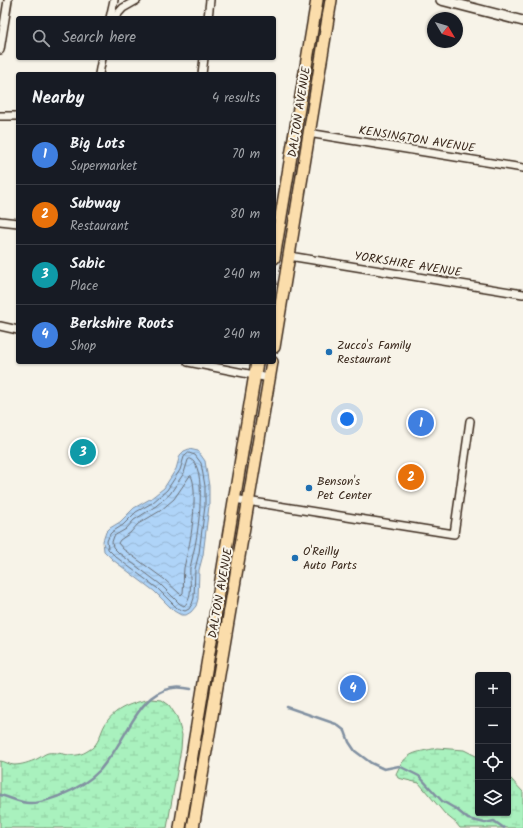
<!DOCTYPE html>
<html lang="en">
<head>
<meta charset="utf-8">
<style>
	body { margin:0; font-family:Kalam,sans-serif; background:#20242c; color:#f1f3f6 }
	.controls { position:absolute; right:12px; bottom:12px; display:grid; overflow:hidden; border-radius:4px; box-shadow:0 1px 3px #0004 }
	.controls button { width:36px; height:36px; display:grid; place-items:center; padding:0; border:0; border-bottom:1px solid #363941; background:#171b24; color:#f1f3f6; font:20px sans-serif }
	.compass { position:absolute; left:427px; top:12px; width:36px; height:36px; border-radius:50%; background:#171b24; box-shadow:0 1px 3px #0004; rotate:128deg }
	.you { position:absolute; left:347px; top:419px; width:14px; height:14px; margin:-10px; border:3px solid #fff; border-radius:50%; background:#1a73e8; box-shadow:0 0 0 6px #1a73e833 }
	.badge { display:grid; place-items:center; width:26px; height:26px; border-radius:50%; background:#1f6fb2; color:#fff; font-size:13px; font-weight:700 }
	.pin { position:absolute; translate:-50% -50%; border:2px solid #fff; box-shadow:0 1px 4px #0006 }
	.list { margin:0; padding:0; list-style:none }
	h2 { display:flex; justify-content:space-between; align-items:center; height:52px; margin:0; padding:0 16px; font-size:17px }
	h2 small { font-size:13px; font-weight:400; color:#9ea1a6 }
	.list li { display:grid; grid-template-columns:26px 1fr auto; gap:12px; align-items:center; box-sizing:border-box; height:60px; padding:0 16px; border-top:1px solid #363941 }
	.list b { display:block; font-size:15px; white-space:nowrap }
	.list p { margin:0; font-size:13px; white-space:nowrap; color:#9ea1a6 }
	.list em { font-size:13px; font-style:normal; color:#9ea1a6 }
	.icon { flex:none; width:22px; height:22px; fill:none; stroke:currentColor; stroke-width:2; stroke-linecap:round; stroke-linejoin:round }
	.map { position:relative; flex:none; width:523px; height:828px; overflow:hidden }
	.search { position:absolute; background:#171b24; box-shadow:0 1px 3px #0004; left:16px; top:16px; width:260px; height:44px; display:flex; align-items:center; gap:10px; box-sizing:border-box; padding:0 14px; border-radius:4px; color:#9ea1a6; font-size:15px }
	.panel { position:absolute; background:#171b24; box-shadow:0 1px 3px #0004; left:16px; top:72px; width:260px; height:292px; border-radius:4px }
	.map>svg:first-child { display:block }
	.wetland { fill:url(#wetland-marsh); stroke:#728e6e }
	.water { fill:url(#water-waves); stroke:#8190a1 }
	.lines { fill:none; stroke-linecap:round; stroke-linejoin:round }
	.shore { stroke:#696e75; stroke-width:1 }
	.stream { stroke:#8190a1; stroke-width:2.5 }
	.minor-casing { stroke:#3b2a1e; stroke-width:10 }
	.tertiary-casing { stroke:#3b2a1e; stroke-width:12 }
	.primary-casing { stroke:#3b2a1e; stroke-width:14 }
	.minor { stroke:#f7f3e8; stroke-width:7 }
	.tertiary { stroke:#f7f3e8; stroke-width:9 }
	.primary { stroke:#fbddab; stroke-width:11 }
	.poi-dot { fill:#1f6fb2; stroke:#f7f3e8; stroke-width:1.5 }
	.labels { text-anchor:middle; stroke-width:4; stroke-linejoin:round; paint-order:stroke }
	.street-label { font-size:12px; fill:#3b2a1e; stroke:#f7f3e8 }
	.poi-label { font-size:12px; fill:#3b2a1e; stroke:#f7f3e8; text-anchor:start }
</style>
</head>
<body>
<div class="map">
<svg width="523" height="828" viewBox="0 0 523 828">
	<defs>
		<pattern id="wetland-marsh" width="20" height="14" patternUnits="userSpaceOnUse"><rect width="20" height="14" fill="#a9f1be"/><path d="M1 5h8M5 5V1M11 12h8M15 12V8" fill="none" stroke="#92cfa3"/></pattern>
		<pattern id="water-waves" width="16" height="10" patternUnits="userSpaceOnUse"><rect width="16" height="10" fill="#afd4f8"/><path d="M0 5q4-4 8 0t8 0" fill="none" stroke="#97b6d4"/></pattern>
	</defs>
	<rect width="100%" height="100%" fill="#f7f3e8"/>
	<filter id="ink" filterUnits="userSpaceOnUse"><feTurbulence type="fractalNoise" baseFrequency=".025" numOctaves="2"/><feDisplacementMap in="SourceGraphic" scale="8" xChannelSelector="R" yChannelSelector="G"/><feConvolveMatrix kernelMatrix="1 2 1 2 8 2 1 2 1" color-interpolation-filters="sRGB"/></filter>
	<g filter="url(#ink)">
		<g class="wetland">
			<path d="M151,699L162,700L169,705L177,717L182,735L181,749L167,828H0V761C5,761 9,765 14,765C22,765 30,762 37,759C41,757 44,754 48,753C64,751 73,761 89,750C97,746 99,738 102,731C110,709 131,703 151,699Z"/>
			<path d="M437,748L464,750L478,757V813H508V778L511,779L523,792V828H460L456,823L445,814L419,783L398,778L396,774C406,751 415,753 437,748Z"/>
		</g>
		<polygon class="water" points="189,449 198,451 205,461 209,486 209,506 203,555 199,570 198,599 196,606 191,612 186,615 181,615 174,611 154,591 113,560 104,551 103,541 106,532 110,528 120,522 134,508 150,499 164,488 176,469 180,455 184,451"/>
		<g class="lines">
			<g class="shore">
				<polygon points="189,453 195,455 201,463 205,486 205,506 199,553 195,569 194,598 192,604 189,609 185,611 177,608 157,588 116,557 108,549 107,541 110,534 112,532 123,525 136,512 152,503 167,490 180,470 184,457"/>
				<path d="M190,459C208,465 198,535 194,550C193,556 191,562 190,568C189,579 194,598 184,606L180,604L160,584L119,553L113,547L112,542L114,536L126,529L134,520L156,506L170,494L184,473L188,460Z"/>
				<path d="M191,476C198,485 192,537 188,550C187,556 185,562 184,568C183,576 184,585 183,593L181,595L164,579L123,549L118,543L120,540L130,533L138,524L160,511L174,499L189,477Z"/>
			</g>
			<g class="stream">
				<polyline points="287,707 336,724 345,731 349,742 355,751 371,763 384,769 399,766 419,776 442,801 456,809 468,819 485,823 494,821 504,828"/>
				<path d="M0,795C9,797 20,803 29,803C39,804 50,799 59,796C74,790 89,782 100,770C106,762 113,754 118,745C136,717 150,679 191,689"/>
			</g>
			<defs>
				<g id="minor">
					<polyline points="110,18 114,0"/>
					<polyline points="114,18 123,8 137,0"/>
					<polyline points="208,18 210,0"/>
					<polyline points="0,50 8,0"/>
					<polyline points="99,74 102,58"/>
					<polyline points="202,74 204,58"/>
					<polyline points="0,116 18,116"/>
					<polyline points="308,133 523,168"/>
					<polyline points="0,221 18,223"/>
					<polyline points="289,256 523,294"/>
					<polyline points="0,326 18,330"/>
					<polyline points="188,362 269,378"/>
					<polyline points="234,499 454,534 470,421"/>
				</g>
				<polyline id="tertiary" points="441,0 523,21"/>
				<g id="primary">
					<polyline points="274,258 317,0"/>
					<polyline points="274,347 331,0"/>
					<polyline points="180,828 257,362"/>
					<polyline points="193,828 272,362"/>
				</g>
			</defs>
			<use href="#minor" class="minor-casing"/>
			<use href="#tertiary" class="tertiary-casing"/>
			<use href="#primary" class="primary-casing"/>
			<use href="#minor" class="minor"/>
			<use href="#tertiary" class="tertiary"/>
			<use href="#primary" class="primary"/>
		</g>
	</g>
	<g class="poi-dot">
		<circle cx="329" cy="352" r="4"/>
		<circle cx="309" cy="488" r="4"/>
		<circle cx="295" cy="558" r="4"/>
	</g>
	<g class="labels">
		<g class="street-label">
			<text transform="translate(299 112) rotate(-81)" y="4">DALTON AVENUE</text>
			<text transform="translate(417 139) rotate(9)" y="4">KENSINGTON AVENUE</text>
			<text transform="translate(408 264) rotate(9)" y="4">YORKSHIRE AVENUE</text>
			<text transform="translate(220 593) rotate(-80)" y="4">DALTON AVENUE</text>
		</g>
		<g class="poi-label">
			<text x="337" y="349">Zucco's Family<tspan x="337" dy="14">Restaurant</tspan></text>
			<text x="317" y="485">Benson's<tspan x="317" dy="14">Pet Center</tspan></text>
			<text x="303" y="555">O'Reilly<tspan x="303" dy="14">Auto Parts</tspan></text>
		</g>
	</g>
</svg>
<div class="controls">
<button>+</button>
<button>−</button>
<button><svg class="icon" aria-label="locate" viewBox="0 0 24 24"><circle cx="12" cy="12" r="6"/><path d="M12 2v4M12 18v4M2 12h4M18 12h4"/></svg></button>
<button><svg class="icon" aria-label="layers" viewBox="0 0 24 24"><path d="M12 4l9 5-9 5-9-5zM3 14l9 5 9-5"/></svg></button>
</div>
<svg class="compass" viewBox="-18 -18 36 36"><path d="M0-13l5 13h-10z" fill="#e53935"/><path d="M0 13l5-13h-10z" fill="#9ea1a6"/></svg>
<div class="you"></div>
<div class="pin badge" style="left:421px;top:423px;background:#3f7fe0">1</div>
<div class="pin badge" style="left:411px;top:477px;background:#e8710a">2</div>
<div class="pin badge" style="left:83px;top:452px;background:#0f9aa8">3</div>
<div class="pin badge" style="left:353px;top:688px;background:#3f7fe0">4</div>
<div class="search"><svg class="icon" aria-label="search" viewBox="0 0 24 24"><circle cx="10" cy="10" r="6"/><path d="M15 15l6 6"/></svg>Search here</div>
<section class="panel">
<h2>Nearby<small>4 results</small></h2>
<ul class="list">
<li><span class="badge" style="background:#3f7fe0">1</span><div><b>Big Lots</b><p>Supermarket</p></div><em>70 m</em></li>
<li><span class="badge" style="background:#e8710a">2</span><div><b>Subway</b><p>Restaurant</p></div><em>80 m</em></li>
<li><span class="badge" style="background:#0f9aa8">3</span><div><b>Sabic</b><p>Place</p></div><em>240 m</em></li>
<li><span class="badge" style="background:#3f7fe0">4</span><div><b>Berkshire Roots</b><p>Shop</p></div><em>240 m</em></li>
</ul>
</section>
</div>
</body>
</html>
